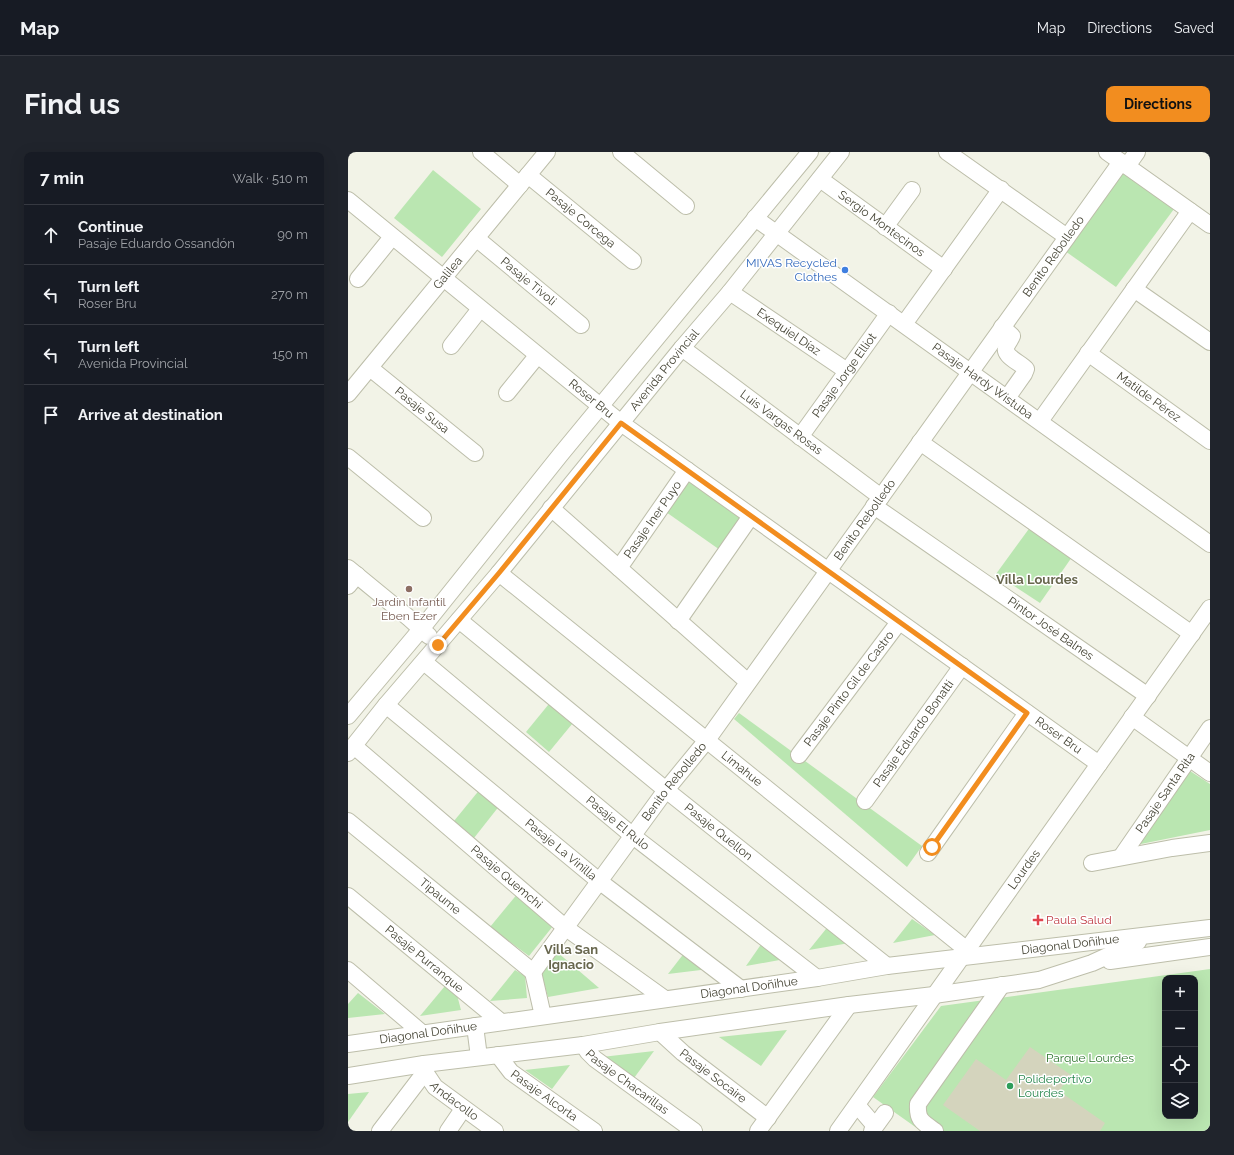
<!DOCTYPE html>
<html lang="en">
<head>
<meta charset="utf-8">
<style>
	body { margin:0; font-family:Raleway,sans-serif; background:#20242c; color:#f1f3f6 }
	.controls { position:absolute; right:12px; bottom:12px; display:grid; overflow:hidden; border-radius:8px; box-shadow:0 4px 16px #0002 }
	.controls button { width:36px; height:36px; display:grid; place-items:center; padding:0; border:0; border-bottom:1px solid #363941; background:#171b24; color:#f1f3f6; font:20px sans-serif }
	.stop { position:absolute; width:12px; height:12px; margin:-9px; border:3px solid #f28d1f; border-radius:50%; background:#fff }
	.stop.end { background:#f28d1f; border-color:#fff; box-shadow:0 1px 4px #0008 }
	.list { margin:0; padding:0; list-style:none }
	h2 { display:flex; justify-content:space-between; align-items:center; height:52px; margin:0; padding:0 16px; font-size:17px }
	h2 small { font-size:13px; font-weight:400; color:#9ea1a6 }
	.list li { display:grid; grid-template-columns:26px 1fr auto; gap:12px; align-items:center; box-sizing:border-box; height:60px; padding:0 16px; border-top:1px solid #363941 }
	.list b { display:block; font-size:15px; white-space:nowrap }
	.list p { margin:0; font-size:13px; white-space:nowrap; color:#9ea1a6 }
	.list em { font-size:13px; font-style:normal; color:#9ea1a6 }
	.icon { flex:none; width:22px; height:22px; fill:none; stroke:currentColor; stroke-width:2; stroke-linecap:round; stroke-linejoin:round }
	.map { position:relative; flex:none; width:862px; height:979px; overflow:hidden; border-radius:8px }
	header { display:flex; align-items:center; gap:24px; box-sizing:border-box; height:56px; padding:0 20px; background:#171b24; border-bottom:1px solid #363941 }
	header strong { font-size:19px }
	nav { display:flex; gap:22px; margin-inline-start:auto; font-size:14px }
	.intro { display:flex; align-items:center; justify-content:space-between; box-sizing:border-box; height:96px; padding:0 24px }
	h1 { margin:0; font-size:28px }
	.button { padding:10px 18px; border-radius:8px; background:#f28d1f; color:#111; font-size:14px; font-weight:700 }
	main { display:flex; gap:24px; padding:0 24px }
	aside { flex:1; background:#171b24; border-radius:8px; box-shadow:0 4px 16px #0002 }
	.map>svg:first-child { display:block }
	.green { fill:#bae6b1; fill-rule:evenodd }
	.building { fill:#d4d4bd }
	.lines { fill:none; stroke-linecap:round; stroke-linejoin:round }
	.minor-casing { stroke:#bdbeaa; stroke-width:18 }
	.minor { stroke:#fff; stroke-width:16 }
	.route { stroke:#f28d1f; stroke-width:5 }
	.shop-dot { fill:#3f7fe0; stroke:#fff; stroke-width:1.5 }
	.education-dot { fill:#8d6e63; stroke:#fff; stroke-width:1.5 }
	.health-dot { fill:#e0444e; stroke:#fff; stroke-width:1.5 }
	.leisure-dot { fill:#2e9e5b; stroke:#fff; stroke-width:1.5 }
	.labels { text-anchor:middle; stroke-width:3; stroke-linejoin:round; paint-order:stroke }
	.street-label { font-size:12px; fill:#464536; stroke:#fff }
	.shop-label { font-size:12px; fill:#366cbe; stroke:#fff; text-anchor:end }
	.education-label { font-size:12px; fill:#785e54; stroke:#fff }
	.health-label { font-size:12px; fill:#be3a42; stroke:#fff; text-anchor:start }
	.park-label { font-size:12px; fill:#2c752b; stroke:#fff }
	.leisure-label { font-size:12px; fill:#27864d; stroke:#fff; text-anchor:start }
	.neighbourhood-label { font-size:13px; font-weight:bold; fill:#68674e; stroke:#fff }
</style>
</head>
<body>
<header>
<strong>Map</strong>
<nav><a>Map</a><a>Directions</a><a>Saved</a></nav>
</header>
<div class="intro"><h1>Find us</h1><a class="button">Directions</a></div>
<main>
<aside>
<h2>7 min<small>Walk · 510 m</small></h2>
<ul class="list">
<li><svg class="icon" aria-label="ahead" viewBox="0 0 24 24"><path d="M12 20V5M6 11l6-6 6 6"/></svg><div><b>Continue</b><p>Pasaje Eduardo Ossandón</p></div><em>90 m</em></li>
<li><svg class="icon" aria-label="left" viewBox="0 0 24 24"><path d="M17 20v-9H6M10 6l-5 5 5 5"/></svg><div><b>Turn left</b><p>Roser Bru</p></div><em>270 m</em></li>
<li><svg class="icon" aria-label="left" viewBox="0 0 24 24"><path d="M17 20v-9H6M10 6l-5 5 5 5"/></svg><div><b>Turn left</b><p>Avenida Provincial</p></div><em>150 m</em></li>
<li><svg class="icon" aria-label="arrive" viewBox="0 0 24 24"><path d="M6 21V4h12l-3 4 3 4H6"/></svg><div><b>Arrive at destination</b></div></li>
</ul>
</aside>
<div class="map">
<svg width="862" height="979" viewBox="0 0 862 979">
	<rect width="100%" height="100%" fill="#f2f3e7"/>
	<g class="green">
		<polygon points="85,18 133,57 94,105 46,66"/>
		<polygon points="775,19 826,57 768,135 717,99"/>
		<polygon points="339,327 396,365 372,398 318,360"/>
		<polygon points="683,374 724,405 692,451 648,422"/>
		<polygon points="205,547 229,566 201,600 178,580"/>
		<polygon points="391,561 574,694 559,715 386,567"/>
		<polygon points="842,619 862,632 862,678 788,693"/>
		<polygon points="133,636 152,653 126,686 106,669"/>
		<polygon points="170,741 209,769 181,804 142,775"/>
		<polygon points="564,767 587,783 545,791"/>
		<polygon points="482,772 507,790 461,798"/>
		<polygon points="414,791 437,807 398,814"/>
		<polygon points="209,800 251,836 200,845 192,817"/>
		<polygon points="337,800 361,817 320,822"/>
		<path d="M862,817V979H573L525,945L593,854ZM817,826H847V964H817Z"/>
		<polygon points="167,818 177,824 179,846 142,849"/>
		<polygon points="97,834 109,843 113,858 72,864"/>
		<polygon points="10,841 37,862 0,866 0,852"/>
		<polygon points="439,878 413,914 371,885"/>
		<polygon points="306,899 286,926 254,905"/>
		<polygon points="222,913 204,937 177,918"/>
		<polygon points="21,940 0,970 0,942"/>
	</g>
	<polygon class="building" points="682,895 723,923 711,939 757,971 752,979 632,979 595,953 628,907 658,928"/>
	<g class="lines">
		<defs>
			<g id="minor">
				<polyline points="133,0 172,33"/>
				<polyline points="273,0 338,54"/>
				<polyline points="599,0 719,85"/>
				<polyline points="759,0 862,73"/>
				<polyline points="779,14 789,0"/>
				<path id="s1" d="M180,23L285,109"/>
				<path id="s2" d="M472,27L596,117"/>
				<path id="s3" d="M0,48L273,271L751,612"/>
				<path id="s4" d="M407,66L862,392"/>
				<polyline points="537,75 564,38"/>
				<path id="s5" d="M128,86L233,173"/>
				<polyline points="10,127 44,85"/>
				<polyline points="786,137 862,190"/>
				<path id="s6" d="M382,140L499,219"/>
				<polyline points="556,172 653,37"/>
				<path d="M654,175L664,184C663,187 661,189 659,193C653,204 672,210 678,217L676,222L659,246"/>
				<polyline points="103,194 132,157"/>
				<path id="s7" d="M334,196L533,345"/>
				<path id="s8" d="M740,201L862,289"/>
				<path id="s9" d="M22,216L127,301"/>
				<polyline points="159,241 189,204"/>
				<path id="s10" d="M0,242L199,0"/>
				<polyline points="692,269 842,59"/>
				<path id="s11" d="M452,285L541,161"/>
				<polyline points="572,290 844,482"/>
				<polyline points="0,305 75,366"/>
				<path id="s12" d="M526,354L800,544"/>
				<polyline points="203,356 400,530"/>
				<polyline points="0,416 61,466 81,484"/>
				<path id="s13" d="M271,416L339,318"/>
				<path id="s14" d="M151,421L619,798"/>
				<polyline points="0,434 9,423"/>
				<path id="s15" d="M111,468L318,638L539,814"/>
				<polyline points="330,469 403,364"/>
				<path id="s16" d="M76,510L285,684L469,826"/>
				<path id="s17" d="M38,553L251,729L393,837"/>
				<polyline points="0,564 74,476 213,302 462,0"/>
				<polyline points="784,565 862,621"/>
				<path id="s18" d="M6,594L218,776L317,847"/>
				<path id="s19" d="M0,601L38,553L151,421L334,196L382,140L493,0"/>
				<path id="s20" d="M451,603L551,470"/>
				<path id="s21" d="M517,649L614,514"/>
				<path id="s22" d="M0,669L185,820"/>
				<polyline points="580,701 679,561"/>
				<path id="s23" d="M773,705L862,576"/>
				<polyline points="744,711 824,696 862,691"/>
				<path id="s24" d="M0,744L153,870"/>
				<polyline points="762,809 862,795"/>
				<polyline points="0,818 74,881"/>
				<path id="s25" d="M185,820L318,638L359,588L773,10"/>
				<polyline points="185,820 195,864"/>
				<polyline points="127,874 131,905"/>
				<path id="s26" d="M312,880L335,901L420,966"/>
				<path id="s27" d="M0,892L469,826L539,814L862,776"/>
				<path id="s28" d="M235,893L236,894L240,900L247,907L346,979"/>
				<path id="s29" d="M150,903L163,920L246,979"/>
				<path id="s30" d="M76,912L77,920L87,935L147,979"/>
				<polyline points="0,924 76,912 235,893 312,880 501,853 586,843 691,828 744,811 790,790"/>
				<polyline points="509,953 527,974"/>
				<polyline points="32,979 77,920"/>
				<polyline points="100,979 115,957"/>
				<polyline points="410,979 501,853"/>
				<path id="s31" d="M490,979L862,456"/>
				<polyline points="524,979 537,961"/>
				<path d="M587,979C574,970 569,968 570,952L654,833"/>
			</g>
		</defs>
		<use href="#minor" class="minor-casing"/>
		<use href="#minor" class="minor"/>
	</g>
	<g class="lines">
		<polyline class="route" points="90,493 151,421 273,271 679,561 584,695"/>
	</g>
	<circle class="shop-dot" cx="497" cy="118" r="4"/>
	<circle class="education-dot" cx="61" cy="437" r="4"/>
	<path class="health-dot" d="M688 762h4v4h4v4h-4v4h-4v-4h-4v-4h4z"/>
	<circle class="leisure-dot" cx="662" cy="934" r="4"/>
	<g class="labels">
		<g class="street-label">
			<text dy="4" stroke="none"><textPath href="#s1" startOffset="68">Pasaje Corcega</textPath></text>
			<text dy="4" stroke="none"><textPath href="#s2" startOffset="76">Sergio Montecinos</textPath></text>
			<text dy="4" stroke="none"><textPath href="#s25" startOffset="885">Benito Rebolledo</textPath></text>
			<text dy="4" stroke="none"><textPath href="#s10" startOffset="157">Galilea</textPath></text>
			<text dy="4" stroke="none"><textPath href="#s5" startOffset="68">Pasaje Tivoli</textPath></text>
			<text dy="4" stroke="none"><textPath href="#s6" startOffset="71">Exequiel Díaz</textPath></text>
			<text dy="4" stroke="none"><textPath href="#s19" startOffset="497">Avenida Provincial</textPath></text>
			<text dy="4" stroke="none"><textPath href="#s11" startOffset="76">Pasaje Jorge Elliot</textPath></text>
			<text dy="4" stroke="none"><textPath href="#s4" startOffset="280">Pasaje Hardy Wistuba</textPath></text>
			<text dy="4" stroke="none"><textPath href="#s8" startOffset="75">Matilde Pérez</textPath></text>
			<text dy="4" stroke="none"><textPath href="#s3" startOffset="314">Roser Bru</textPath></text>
			<text dy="4" stroke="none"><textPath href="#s9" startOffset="67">Pasaje Susa</textPath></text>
			<text dy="4" stroke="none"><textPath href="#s7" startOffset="124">Luis Vargas Rosas</textPath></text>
			<text dy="4" stroke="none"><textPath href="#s13" startOffset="59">Pasaje Iner Puyo</textPath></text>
			<text dy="4" stroke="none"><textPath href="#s25" startOffset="561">Benito Rebolledo</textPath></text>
			<text dy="4" stroke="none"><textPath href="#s12" startOffset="215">Pintor José Balnes</textPath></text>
			<text dy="4" stroke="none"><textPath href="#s20" startOffset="83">Pasaje Pinto Gil de Castro</textPath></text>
			<text dy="4" stroke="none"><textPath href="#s21" startOffset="83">Pasaje Eduardo Bonatti</textPath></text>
			<text dy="4" stroke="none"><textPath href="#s3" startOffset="890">Roser Bru</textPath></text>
			<text dy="4" stroke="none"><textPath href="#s14" startOffset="312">Limahue</textPath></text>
			<text dy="4" stroke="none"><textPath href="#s25" startOffset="237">Benito Rebolledo</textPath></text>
			<text dy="4" stroke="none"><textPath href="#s23" startOffset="78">Pasaje Santa Rita</textPath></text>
			<text dy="4" stroke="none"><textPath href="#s16" startOffset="252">Pasaje El Rulo</textPath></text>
			<text dy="4" stroke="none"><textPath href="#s15" startOffset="335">Pasaje Quellon</textPath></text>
			<text dy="4" stroke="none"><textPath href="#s17" startOffset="227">Pasaje La Vinilla</textPath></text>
			<text dy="4" stroke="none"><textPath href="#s31" startOffset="321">Lourdes</textPath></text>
			<text dy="4" stroke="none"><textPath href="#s18" startOffset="201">Pasaje Quemchi</textPath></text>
			<text dy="4" stroke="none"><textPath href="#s22" startOffset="119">Tipaume</textPath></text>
			<text dy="4" stroke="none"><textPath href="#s27" startOffset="729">Diagonal Doñihue</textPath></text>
			<text dy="4" stroke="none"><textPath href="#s24" startOffset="99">Pasaje Purranque</textPath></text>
			<text dy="4" stroke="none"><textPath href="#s27" startOffset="405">Diagonal Doñihue</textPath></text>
			<text dy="4" stroke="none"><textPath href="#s27" startOffset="81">Diagonal Doñihue</textPath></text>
			<text dy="4" stroke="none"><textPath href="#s26" startOffset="69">Pasaje Socaire</textPath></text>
			<text dy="4" stroke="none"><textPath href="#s28" startOffset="58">Pasaje Chacarillas</textPath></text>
			<text dy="4" stroke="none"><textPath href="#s29" startOffset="62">Pasaje Alcorta</textPath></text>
			<text dy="4" stroke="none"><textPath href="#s30" startOffset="50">Andacollo</textPath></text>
		</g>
		<g class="shop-label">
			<text x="489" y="115">MIVAS Recycled<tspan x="489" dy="14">Clothes</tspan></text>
		</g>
		<g class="education-label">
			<text x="61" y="454">Jardín Infantil<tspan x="61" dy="14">Eben Ezer</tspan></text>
		</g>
		<g class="health-label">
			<text x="698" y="772">Paula Salud</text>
		</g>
		<g class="park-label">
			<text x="742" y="910">Parque Lourdes</text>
		</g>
		<g class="leisure-label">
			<text x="670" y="931">Polideportivo<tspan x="670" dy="14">Lourdes</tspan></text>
		</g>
		<g class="neighbourhood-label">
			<text x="689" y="432">Villa Lourdes</text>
			<text x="223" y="802">Villa San<tspan x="223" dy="15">Ignacio</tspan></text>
		</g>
	</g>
</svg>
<div class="controls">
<button>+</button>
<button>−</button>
<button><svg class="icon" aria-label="locate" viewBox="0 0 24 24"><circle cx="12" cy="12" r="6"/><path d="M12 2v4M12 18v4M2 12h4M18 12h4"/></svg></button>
<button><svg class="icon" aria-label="layers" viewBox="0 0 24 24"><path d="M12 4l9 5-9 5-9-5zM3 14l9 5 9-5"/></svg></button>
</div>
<div class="stop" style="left:584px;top:695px"></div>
<div class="stop end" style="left:90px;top:493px"></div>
</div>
</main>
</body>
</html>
